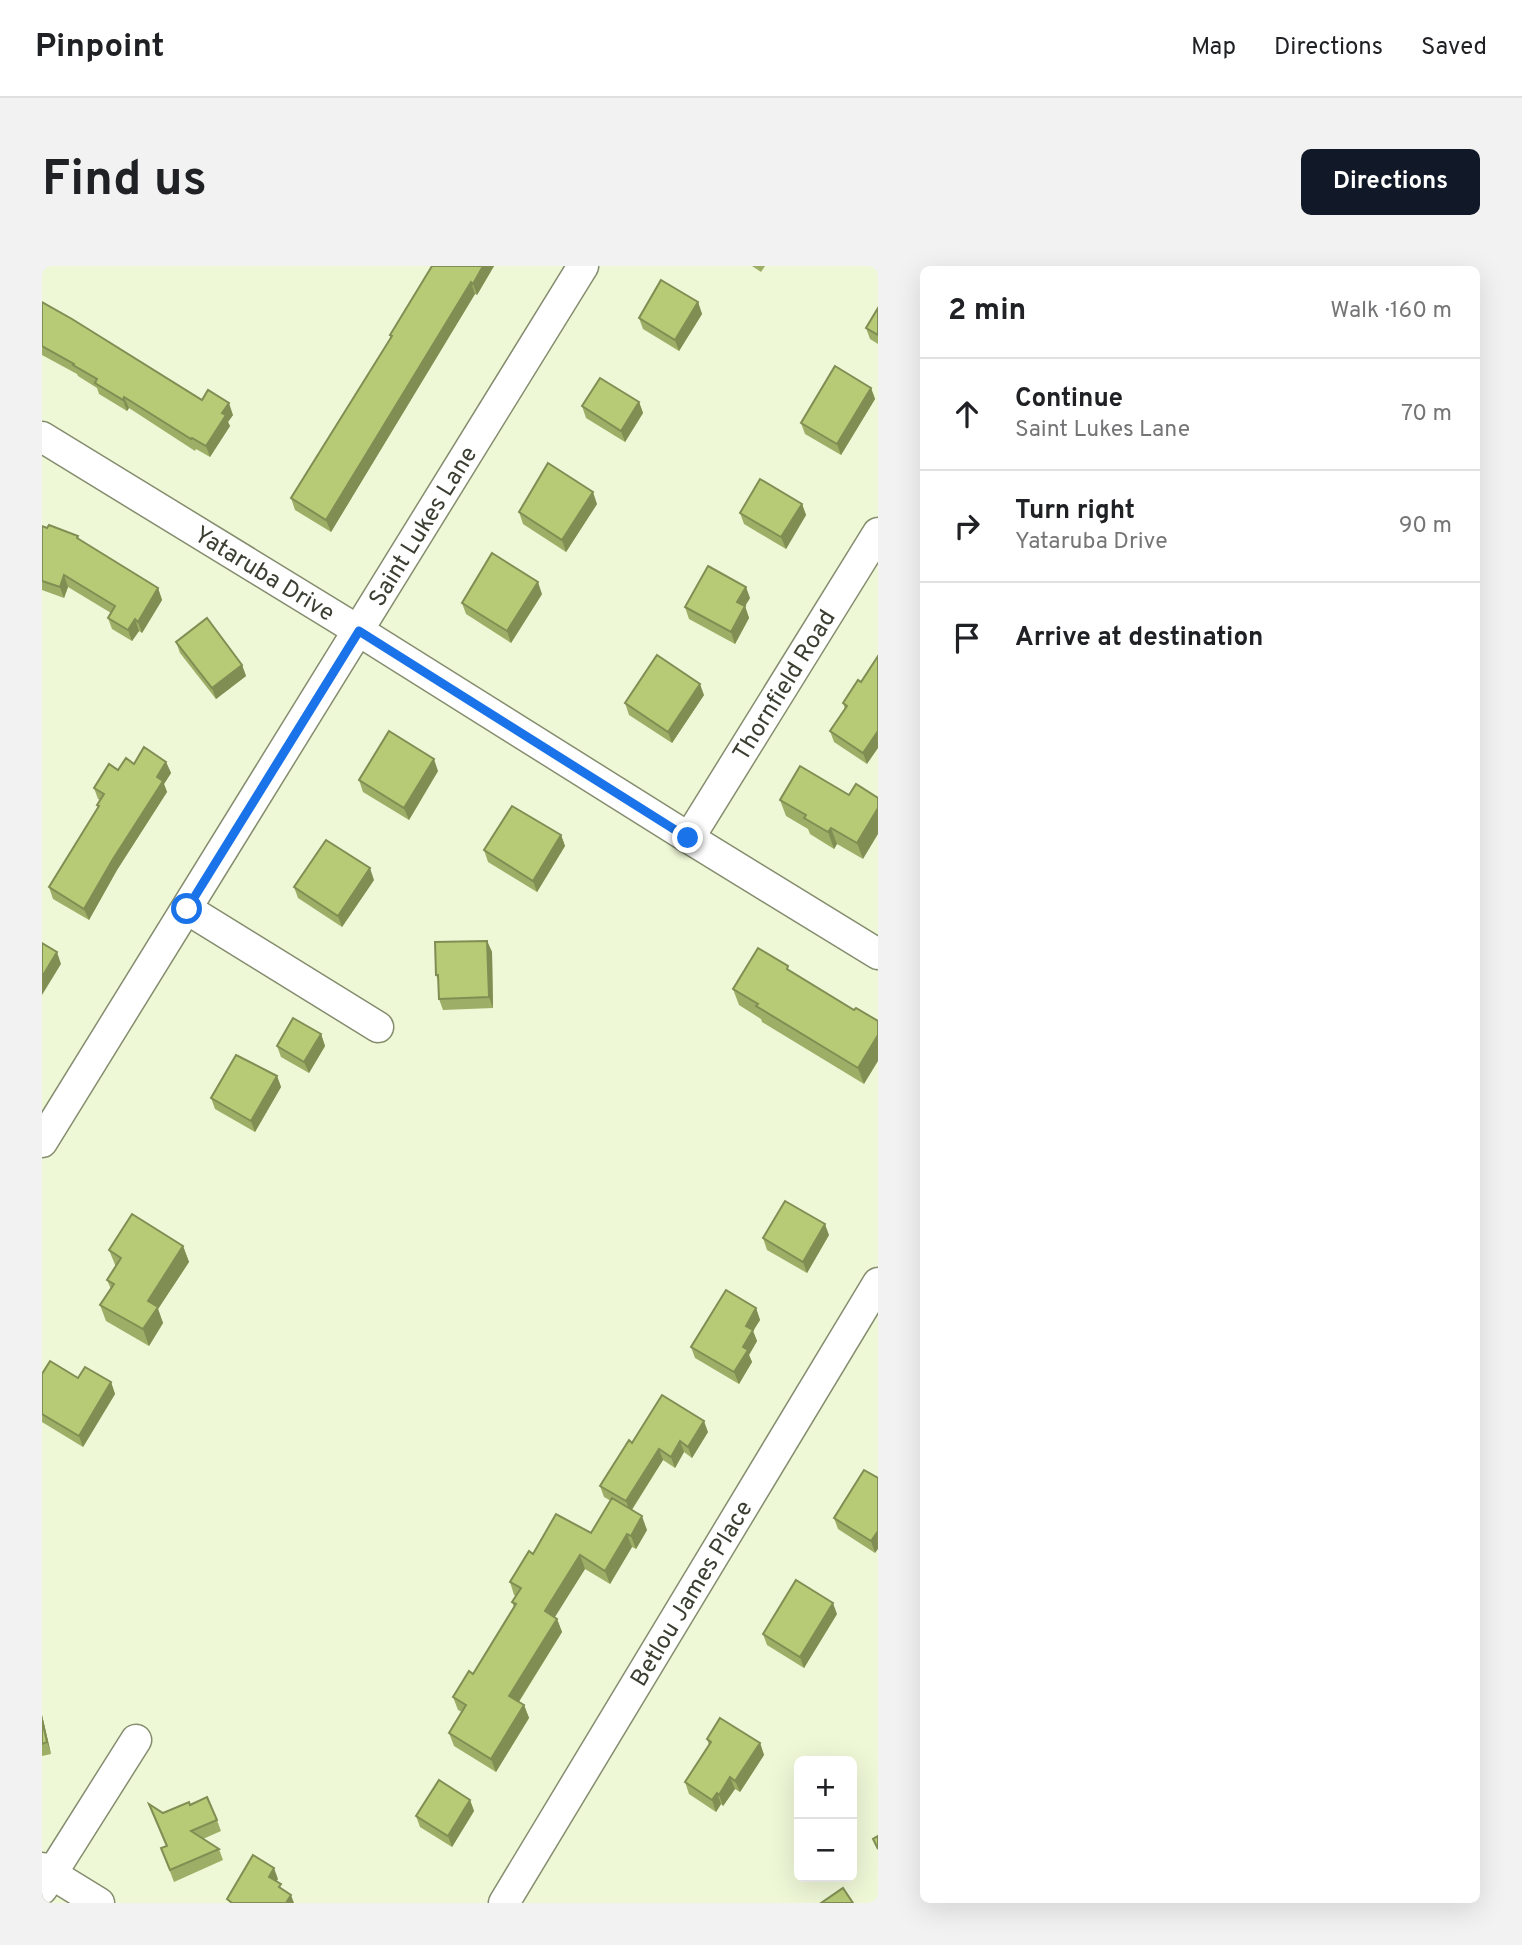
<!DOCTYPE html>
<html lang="en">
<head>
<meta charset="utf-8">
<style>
	body { margin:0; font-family:Overpass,sans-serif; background:#f2f2f2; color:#202124 }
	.controls { position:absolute; right:21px; bottom:21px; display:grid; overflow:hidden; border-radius:10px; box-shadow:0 7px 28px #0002 }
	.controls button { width:63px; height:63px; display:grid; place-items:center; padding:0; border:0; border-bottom:2px solid #e0e0e0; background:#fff; color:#202124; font:35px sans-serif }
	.stop { position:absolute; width:21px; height:21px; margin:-16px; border:5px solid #1a73e8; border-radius:50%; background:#fff }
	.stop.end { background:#1a73e8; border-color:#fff; box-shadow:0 2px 7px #0008 }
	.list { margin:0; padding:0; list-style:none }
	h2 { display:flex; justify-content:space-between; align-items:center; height:91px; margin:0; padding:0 28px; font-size:30px }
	h2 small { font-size:23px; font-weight:400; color:#757577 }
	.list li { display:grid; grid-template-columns:46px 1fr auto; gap:21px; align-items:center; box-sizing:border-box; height:112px; padding:0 28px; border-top:2px solid #e0e0e0 }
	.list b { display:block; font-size:26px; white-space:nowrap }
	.list p { margin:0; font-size:23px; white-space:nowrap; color:#757577 }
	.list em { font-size:23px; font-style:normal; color:#757577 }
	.icon { flex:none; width:38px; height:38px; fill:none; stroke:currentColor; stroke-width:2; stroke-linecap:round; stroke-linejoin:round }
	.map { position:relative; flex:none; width:836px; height:1637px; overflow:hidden; border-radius:10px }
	header { display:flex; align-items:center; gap:42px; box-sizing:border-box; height:98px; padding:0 35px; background:#fff; border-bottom:2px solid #e0e0e0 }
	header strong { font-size:33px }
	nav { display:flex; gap:38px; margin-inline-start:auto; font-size:24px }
	.intro { display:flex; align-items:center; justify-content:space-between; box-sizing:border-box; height:168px; padding:0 42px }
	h1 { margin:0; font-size:49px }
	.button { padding:18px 32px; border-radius:10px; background:#111827; color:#fff; font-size:24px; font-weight:700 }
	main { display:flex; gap:42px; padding:0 42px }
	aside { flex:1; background:#fff; border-radius:10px; box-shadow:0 7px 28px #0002 }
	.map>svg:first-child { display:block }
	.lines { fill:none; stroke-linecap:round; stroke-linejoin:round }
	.minor-casing { stroke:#858d6f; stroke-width:33 }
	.minor { stroke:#fff; stroke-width:30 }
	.wall { fill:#9daf66 }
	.shaded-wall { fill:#808e53 }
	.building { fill:#b7cb77; stroke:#808e53; stroke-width:2 }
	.route { stroke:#1a73e8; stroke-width:9 }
	.labels { text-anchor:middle; stroke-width:6; stroke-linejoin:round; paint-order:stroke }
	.street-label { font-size:24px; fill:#3b3f32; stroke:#eef7d6 }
</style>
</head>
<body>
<header>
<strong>Pinpoint</strong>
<nav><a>Map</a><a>Directions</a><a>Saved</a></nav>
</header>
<div class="intro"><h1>Find us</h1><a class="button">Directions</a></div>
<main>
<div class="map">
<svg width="836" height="1637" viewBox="0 0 836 1637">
	<rect width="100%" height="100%" fill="#eef7d6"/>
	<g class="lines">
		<defs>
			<g id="minor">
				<path id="s1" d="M0,171L317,365L647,572L836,688"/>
				<path id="s2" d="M647,572L836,267"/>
				<polyline points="145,643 336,761"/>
				<path id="s3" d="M0,876L541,0"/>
				<polyline points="0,1602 57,1637"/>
				<polyline points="0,1623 94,1474"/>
				<path id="s4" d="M462,1637L836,1017"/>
			</g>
		</defs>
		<use href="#minor" class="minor-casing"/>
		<use href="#minor" class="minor"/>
	</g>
	<g class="wall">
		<polygon points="390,0 452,0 435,29 433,28 289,266 253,244 249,232 349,72 348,69"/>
		<polygon points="710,0 723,0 719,6"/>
		<polygon points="0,36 160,134 191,149 186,156 188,160 168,191 154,183 153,185 87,142 85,145 57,128 55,122 36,110 35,108 0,89"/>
		<polygon points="656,36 660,48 637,85 601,63 597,52"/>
		<polygon points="836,42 836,78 828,73 824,62"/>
		<polygon points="829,122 833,133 799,189 763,168 759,157"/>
		<polygon points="597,136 601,147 583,176 544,152 540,140"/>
		<polygon points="555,238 524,286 481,258 477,246"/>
		<polygon points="760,238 764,249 744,283 702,258 698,247"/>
		<polygon points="0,260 36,270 37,274 116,322 120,334 100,367 97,365 90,375 70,363 66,352 69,347 26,321 22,332 0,324"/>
		<polygon points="500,328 469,377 424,348 420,337"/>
		<polygon points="708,332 703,340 707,352 693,378 647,353 643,341"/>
		<polygon points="134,376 200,399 204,410 174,433 138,387"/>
		<polygon points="816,414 825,498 792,476 788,465 803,443 801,437"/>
		<polygon points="662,429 630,477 587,449 583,437"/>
		<polygon points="124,496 129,507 122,518 125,526 75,604 47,654 11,633 7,621 56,542 55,539 58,534 56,533 52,522 92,498"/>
		<polygon points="396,505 367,554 321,526 317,514"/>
		<polygon points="807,529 821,593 795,578 792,583 768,568 766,563 744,550 738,534"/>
		<polygon points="519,569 523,580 495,626 446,596 442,584"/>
		<polygon points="332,614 300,661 256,632 252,621"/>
		<polygon points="445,675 450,686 451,742 401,744 397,733 397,717 394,709"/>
		<polygon points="748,705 812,744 822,818 720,756 719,753 697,739 691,723"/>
		<polygon points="279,768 283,780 267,807 239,791 235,780"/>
		<polygon points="235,810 239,821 213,866 173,843 169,832"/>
		<polygon points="787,969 765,1007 725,984 721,972"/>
		<polygon points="141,980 147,996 116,1043 121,1057 107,1080 64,1055 58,1039 69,1023 65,1014 74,1001 67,984"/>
		<polygon points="714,1042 718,1054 711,1065 715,1075 707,1089 710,1096 697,1118 653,1092 649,1081"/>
		<polygon points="0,1108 69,1116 73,1128 41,1181 0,1156"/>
		<polygon points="666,1166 650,1192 642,1186 633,1202 621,1194 590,1244 605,1264 594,1283 590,1281 568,1318 543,1303 512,1351 515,1353 520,1366 477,1436 482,1439 487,1452 454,1506 412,1480 407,1467 420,1446 416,1444 411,1431 431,1408 472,1341 470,1336 474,1330 472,1329 468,1316 491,1288 549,1267 569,1235 562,1231 558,1220 590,1177"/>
		<polygon points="822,1204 833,1287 796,1263 792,1252"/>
		<polygon points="795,1348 762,1402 725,1379 721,1368"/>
		<polygon points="0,1449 9,1488 0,1490"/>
		<polygon points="665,1473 718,1477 722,1489 698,1526 693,1523 681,1540 679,1538 674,1546 647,1528 643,1516 667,1479"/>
		<polygon points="428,1534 432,1545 410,1581 378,1561 374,1550"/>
		<polygon points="107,1538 121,1547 148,1539 175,1554 179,1565 161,1573 177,1583 181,1594 132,1616 119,1582 124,1580"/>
	</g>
	<g class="shaded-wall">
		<polygon points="441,0 452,0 435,29 431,18"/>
		<polygon points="429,16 433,28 289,266 284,254"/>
		<polygon points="656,36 660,48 637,85 633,74"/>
		<polygon points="829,122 833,133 799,189 795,178"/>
		<polygon points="82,131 87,142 85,145 81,134"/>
		<polygon points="597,136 601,147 583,176 579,165"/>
		<polygon points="187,137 191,149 186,156 188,160 168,191 164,180 180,147"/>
		<polygon points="551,226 555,238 524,286 520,274"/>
		<polygon points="760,238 764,249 744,283 739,271"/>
		<polygon points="22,309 26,321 22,332 18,321"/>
		<polygon points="496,316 500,328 469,377 465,365"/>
		<polygon points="704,321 708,332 703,340 707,352 693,378 689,366 695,336"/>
		<polygon points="116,322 120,334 100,367 96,356"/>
		<polygon points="93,353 97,365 90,375 86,364"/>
		<polygon points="200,399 204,410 174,433 170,422"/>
		<polygon points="658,418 662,429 630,477 626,466"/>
		<polygon points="836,465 836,482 825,498 821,487"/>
		<polygon points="392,493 396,505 367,554 362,542"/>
		<polygon points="124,496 129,507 122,518 125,526 75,604 47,654 42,643 115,511"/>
		<polygon points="836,542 836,568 821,593 815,577"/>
		<polygon points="789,562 795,578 792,583 786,566"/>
		<polygon points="519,569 523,580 495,626 491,615"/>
		<polygon points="328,602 332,614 300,661 296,650"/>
		<polygon points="445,675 450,686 451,742 447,731"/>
		<polygon points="15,686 19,698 0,729 0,711"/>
		<polygon points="279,768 283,780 267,807 262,796"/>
		<polygon points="836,769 836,795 822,818 816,802"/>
		<polygon points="235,810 239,821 213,866 209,855"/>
		<polygon points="783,958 787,969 765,1007 761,996"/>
		<polygon points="141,980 147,996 116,1043 121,1057 107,1080 101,1063 106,1035"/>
		<polygon points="714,1042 718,1054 711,1065 715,1075 707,1089 710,1096 697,1118 692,1106 701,1081 704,1060"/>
		<polygon points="69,1116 73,1128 41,1181 37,1170"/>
		<polygon points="662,1155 666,1166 650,1192 646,1181"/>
		<polygon points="638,1175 642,1186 633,1202 629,1191"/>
		<polygon points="617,1183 621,1194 588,1246 584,1235"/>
		<polygon points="600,1250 605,1264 594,1283 589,1270"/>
		<polygon points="836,1265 836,1283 833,1287 829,1275"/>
		<polygon points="585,1268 590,1281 568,1318 563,1305"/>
		<polygon points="538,1289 543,1303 508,1359 503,1345"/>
		<polygon points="791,1337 795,1348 762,1402 758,1391"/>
		<polygon points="515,1353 520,1366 472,1443 467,1430"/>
		<polygon points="482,1439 487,1452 454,1506 449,1493"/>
		<polygon points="0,1449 9,1488 5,1476 0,1454"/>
		<polygon points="718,1477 722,1489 698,1526 693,1515"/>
		<polygon points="688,1511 693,1523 681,1540 677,1529"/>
		<polygon points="675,1527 679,1538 674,1546 670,1534"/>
		<polygon points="428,1534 432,1545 410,1581 406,1570"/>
		<polygon points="232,1602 236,1613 231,1622 227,1611"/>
		<polygon points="249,1629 252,1637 244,1637"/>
	</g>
	<g class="building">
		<polygon points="390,0 441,0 431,18 429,16 284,254 249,232 350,70 348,69"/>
		<polygon points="619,14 656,36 633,74 597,52"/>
		<polygon points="0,36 30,53 160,134 166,124 187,137 180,147 184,149 164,180 150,172 149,173 82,131 81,134 53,117 55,113 31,99 32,98 0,80"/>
		<polygon points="836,42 836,69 824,62"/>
		<polygon points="793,100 829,122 795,178 759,157"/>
		<polygon points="558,112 597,136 579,165 540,140"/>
		<polygon points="506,197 551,226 520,274 477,246"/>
		<polygon points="718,213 760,238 739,271 698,247"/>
		<polygon points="7,259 36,270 35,272 116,322 96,356 93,353 86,364 66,352 73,340 22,309 18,321 0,315 0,260 5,262"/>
		<polygon points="450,287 496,316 465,365 420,337"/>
		<polygon points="666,300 704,321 695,336 703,340 689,366 643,341"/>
		<polygon points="165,352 200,399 170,422 134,376"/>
		<polygon points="615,389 658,418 626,466 583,437"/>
		<polygon points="836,390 836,465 821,487 788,465 805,440 801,437 816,414 819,416"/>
		<polygon points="347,465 392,493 362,542 317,514"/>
		<polygon points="102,481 124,496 115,511 121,515 71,593 42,643 7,621 57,540 55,539 62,528 52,522 67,498 76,504 84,492 92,498"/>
		<polygon points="758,500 807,529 814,518 836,532 836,542 815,577 789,562 786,566 762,552 764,549 738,534"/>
		<polygon points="470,540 519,569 491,615 442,584"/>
		<polygon points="284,574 328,602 296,650 252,621"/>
		<polygon points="445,675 447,731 397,733 396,709 394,709 393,676"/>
		<polygon points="0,677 15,686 0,711"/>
		<polygon points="716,682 746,700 745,703 812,744 814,742 836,755 836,769 816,802 714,740 716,738 691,723"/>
		<polygon points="251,752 279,768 262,796 235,780"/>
		<polygon points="194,789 235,810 209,855 169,832"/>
		<polygon points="743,935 783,958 761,996 721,972"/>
		<polygon points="90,948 141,980 106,1035 116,1041 101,1063 58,1039 72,1018 65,1014 79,992 67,984"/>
		<polygon points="684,1024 714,1042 704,1060 711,1064 701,1081 706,1084 692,1106 649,1081"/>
		<polygon points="8,1095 36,1112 43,1101 69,1116 37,1170 0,1148 0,1108"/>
		<polygon points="620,1129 662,1155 646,1181 638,1175 629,1191 617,1183 584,1235 558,1220 587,1174 590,1177"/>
		<polygon points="822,1204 836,1212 836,1265 829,1275 792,1252"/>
		<polygon points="570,1232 600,1250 589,1270 585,1268 563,1305 538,1289 503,1345 515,1353 467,1430 482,1439 449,1493 407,1467 424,1439 411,1431 427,1405 431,1408 474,1338 470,1336 479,1322 468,1316 487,1285 491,1288 514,1248 549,1267"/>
		<polygon points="754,1314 791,1337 758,1391 721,1368"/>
		<polygon points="678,1452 718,1477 693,1515 688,1511 677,1529 675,1527 670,1534 643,1516 669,1476 665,1473"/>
		<polygon points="0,1454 5,1476 0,1478"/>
		<polygon points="397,1514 428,1534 406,1570 374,1550"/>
		<polygon points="165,1531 175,1554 149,1565 177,1583 128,1604 119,1582 125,1580 107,1538 121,1547 147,1536 148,1539"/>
		<polygon points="836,1570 836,1583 831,1573"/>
		<polygon points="211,1589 232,1602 227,1611 239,1618 237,1621 249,1629 244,1637 190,1637 185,1633"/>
		<polygon points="801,1622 811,1637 779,1637"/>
	</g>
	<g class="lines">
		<polyline class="route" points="145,643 317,365 646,572"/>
	</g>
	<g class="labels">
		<g class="street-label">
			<text dy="8" stroke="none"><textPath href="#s3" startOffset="724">Saint Lukes Lane</textPath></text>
			<text dy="8" stroke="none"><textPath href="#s1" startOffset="261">Yataruba Drive</textPath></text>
			<text dy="8" stroke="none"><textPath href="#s2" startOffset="180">Thornfield Road</textPath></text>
			<text dy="8" stroke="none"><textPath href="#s4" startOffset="362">Betlou James Place</textPath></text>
		</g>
	</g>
</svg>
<div class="controls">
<button>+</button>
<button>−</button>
</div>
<div class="stop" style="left:145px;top:643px"></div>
<div class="stop end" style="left:646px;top:572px"></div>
</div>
<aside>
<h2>2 min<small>Walk · 160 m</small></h2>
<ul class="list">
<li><svg class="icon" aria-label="ahead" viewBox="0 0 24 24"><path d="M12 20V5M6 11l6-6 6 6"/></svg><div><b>Continue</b><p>Saint Lukes Lane</p></div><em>70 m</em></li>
<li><svg class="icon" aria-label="right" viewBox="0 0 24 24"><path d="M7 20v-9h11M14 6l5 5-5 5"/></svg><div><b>Turn right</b><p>Yataruba Drive</p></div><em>90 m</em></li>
<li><svg class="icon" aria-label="arrive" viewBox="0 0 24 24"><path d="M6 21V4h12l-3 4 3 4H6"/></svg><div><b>Arrive at destination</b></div></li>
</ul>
</aside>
</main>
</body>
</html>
